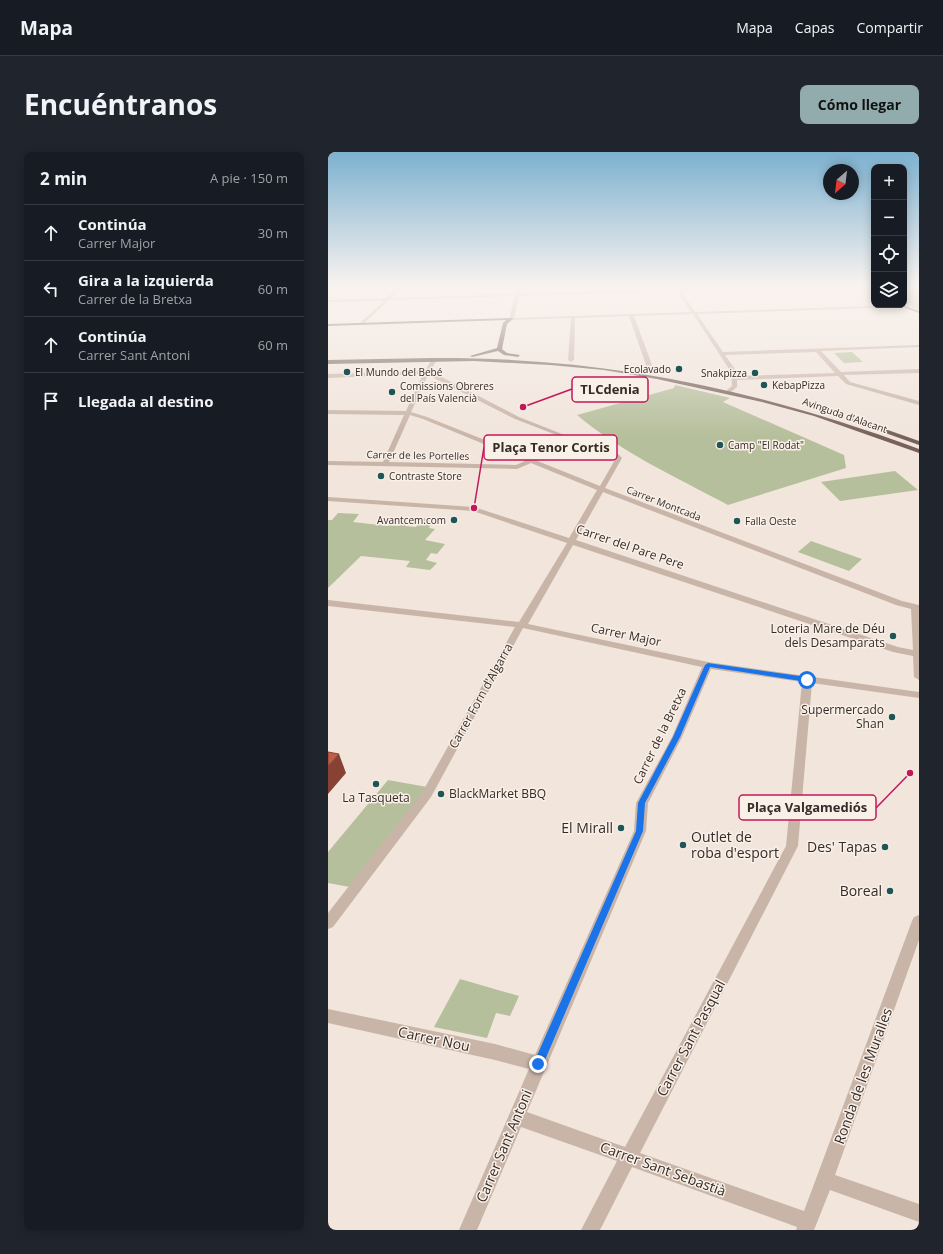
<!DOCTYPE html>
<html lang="es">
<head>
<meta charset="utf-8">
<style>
	body { margin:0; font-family:"Open Sans",sans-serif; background:#20242c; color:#f1f3f6 }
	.controls { position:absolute; right:12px; top:12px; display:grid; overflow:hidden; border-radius:8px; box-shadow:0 2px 10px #0003 }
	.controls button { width:36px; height:36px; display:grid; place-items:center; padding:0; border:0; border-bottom:1px solid #363941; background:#171b24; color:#f1f3f6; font:20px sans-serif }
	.compass { position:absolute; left:495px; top:12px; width:36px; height:36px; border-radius:50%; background:#171b24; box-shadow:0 2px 10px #0003; rotate:208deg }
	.stop { position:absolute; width:12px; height:12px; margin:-9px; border:3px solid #1a73e8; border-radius:50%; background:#fff }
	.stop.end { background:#1a73e8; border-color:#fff; box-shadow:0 1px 4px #0008 }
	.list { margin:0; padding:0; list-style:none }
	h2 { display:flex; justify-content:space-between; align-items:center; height:52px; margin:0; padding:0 16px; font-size:17px }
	h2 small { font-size:13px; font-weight:400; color:#9ea1a6 }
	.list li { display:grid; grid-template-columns:26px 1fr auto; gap:12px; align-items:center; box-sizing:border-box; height:56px; padding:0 16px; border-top:1px solid #363941 }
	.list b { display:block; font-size:15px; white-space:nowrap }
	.list p { margin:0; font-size:13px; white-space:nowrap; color:#9ea1a6 }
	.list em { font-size:13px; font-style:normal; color:#9ea1a6 }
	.icon { flex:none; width:22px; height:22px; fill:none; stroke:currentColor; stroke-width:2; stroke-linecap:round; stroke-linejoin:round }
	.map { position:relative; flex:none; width:591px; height:1078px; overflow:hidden; border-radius:8px }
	header { display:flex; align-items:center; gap:24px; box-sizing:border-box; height:56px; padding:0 20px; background:#171b24; border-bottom:1px solid #363941 }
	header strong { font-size:19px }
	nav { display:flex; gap:22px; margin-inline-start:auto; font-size:14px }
	.intro { display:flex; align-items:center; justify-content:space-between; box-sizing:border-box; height:96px; padding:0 24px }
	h1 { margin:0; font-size:28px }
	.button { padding:10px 18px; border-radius:8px; background:#92acae; color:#111; font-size:14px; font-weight:700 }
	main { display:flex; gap:24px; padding:0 24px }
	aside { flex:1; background:#171b24; border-radius:8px; box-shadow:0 2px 10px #0003 }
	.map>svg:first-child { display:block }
	.green { fill:#b6bf9c }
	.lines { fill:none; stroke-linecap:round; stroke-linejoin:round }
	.minor { fill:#c9b5a8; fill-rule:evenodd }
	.major { fill:#77615a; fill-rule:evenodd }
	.shaded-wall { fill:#874233 }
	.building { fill:#c15e49; stroke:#874233 }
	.route { fill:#1a73e8 }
	.poi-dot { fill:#1f5655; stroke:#f9f0e8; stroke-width:1.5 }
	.labels { text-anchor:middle; stroke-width:3; stroke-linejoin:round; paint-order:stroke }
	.far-poi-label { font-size:10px; fill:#362b28; stroke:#f9f0e8; text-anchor:start }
	.far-street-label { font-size:10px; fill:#362b28; stroke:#f9f0e8 }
	.street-label { font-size:12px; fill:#362b28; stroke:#f9f0e8 }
	.poi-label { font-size:12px; fill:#362b28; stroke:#f9f0e8; text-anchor:end }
	.near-poi-label { font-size:14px; fill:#362b28; stroke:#f9f0e8; text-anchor:end }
	.near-street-label { font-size:14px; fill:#362b28; stroke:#f9f0e8 }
	.leader { fill:none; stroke:#c2185b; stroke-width:1.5 }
	.callout-dot { fill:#c2185b; stroke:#f9f0e8; stroke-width:1.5 }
	.callout { fill:#f9f0e8; stroke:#c2185b; stroke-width:1.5 }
	.callout-label { font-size:13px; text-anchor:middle; font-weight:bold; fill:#362b28 }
</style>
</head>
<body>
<header>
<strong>Mapa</strong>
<nav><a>Mapa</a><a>Capas</a><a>Compartir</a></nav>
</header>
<div class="intro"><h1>Encuéntranos</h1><a class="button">Cómo llegar</a></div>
<main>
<aside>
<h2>2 min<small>A pie · 150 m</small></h2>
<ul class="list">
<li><svg class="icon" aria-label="ahead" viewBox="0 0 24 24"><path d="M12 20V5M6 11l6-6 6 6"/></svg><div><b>Continúa</b><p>Carrer Major</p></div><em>30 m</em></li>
<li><svg class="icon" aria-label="left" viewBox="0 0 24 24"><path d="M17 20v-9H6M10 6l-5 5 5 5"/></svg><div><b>Gira a la izquierda</b><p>Carrer de la Bretxa</p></div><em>60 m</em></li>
<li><svg class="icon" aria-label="ahead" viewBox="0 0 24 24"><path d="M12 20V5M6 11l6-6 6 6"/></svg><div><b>Continúa</b><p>Carrer Sant Antoni</p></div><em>60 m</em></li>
<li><svg class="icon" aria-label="arrive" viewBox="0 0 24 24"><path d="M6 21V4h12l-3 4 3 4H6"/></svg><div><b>Llegada al destino</b></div></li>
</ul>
</aside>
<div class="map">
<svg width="591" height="1078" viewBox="0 0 591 1078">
	<rect width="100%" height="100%" fill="#f1e5dc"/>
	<g class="green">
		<polygon points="576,134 591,134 591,158 576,151"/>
		<polygon points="524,200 535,210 516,211 506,201"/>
		<path d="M347,233L402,246L395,250L516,303L518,316L400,353C348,325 296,302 249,263L346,236Z"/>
		<polygon points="567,319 590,338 512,349 493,330"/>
		<polygon points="10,361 31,362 25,370 60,374 62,373 71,374 75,369 79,369 77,374 88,375 94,366 99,367 96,371 103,372 101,376 107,377 97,388 117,392 109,402 103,401 98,408 109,411 102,418 78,415 82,409 33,404 0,436 0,368 4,368"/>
		<polygon points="483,389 534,407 521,419 470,400"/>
		<polygon points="60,628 99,635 22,735 0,731 0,700"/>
		<polygon points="132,827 191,844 182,864 168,861 159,886 106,875"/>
	</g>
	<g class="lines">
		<g class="minor">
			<path d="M71,134H75L63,146L188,142L190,134H194L192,142L348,137L349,135L352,137L489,134L487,135L353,139L367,160L573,153L572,155L369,162L395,200L591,193V195L493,199L513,220L591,217V221L516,223L522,230L591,249V253L518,232L510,224L409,228V235L403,240H399V238L404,234L403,220L365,162L306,164L324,213L317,219L314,217L318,213L301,164L247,166L246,208L243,210L240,208L243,166L181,168L187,144L61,148L34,173L32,171L56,149L0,150V148L58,146ZM349,139L363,160L186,166L191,144ZM488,200L507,221L409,224V220L397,203Z"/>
			<path d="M104,207L109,208L102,219L191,265L267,295L290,302L294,306L277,336L574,449L591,453V528L586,525L585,504L565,500L245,393L200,472L380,510L591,540V546L484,531L470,694L312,1001L476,1059L584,769L586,765L591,763V788L507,1023L591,1052V1070L502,1038L486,1078H468L469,1075L304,1015L272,1078H253L289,1009L193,975L149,1078H131L201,917L167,908L0,871V857L167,892L207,903L306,679L308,651L344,585L374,515L195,476L103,645L5,775L0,777V761L95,639L187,475L0,454V448L191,470L239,391L145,359L0,349V345L146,355L241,386L269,338L203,311L189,317L0,313V309L55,310L76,263L0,262V258L78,259L95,222L0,226V222L97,219ZM100,223L187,267L288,306L272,334L99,265L83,260ZM82,263L95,267L197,309L188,313L61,310ZM275,340L568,453L583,457L585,498L570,495L248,388ZM383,517L474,530L458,694L297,995L199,960L318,679L320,651L354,585Z"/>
		</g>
		<g class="major">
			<polygon points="544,134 546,134 546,137 544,136"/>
			<polygon points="569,153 575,153 591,159 591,161"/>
			<polygon points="183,166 185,167 179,172 174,197 179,201 192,203 190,205 176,203 170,199 144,205 142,204 169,196 175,171 178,168 0,174 0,172"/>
			<path d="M104,206C277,205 429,237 591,297V301L486,264L434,250L329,227L276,218L222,213L146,209L0,212V208Z"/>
			<polygon points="523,265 591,289 591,293 521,268 520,267"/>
		</g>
	</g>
	<polygon class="shaded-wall" points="11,602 18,621 0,642 0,614"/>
	<polygon class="building" points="0,600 11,602 0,614"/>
	<linearGradient id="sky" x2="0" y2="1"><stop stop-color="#7db1d0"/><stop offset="0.47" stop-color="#f9f3ef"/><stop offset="1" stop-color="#f9f3ef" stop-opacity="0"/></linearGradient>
	<rect width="591" height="285" fill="url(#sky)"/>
	<polygon class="route" points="380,511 479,525 482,528 479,530 382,515 352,585 317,651 315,679 214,915 210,917 207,915 205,912 207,908 308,679 310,651 345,585 377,513"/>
	<g class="poi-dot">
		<circle cx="351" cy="217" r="4"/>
		<circle cx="19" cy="220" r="4"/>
		<circle cx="427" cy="221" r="4"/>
		<circle cx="436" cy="233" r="4"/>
		<circle cx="64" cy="240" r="4"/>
		<circle cx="392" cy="293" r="4"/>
		<circle cx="53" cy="324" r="4"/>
		<circle cx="126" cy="368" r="4"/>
		<circle cx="409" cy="369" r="4"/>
		<circle cx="565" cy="484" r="4"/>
		<circle cx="564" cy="565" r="4"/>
		<circle cx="48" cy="632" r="4"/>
		<circle cx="113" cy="642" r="4"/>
		<circle cx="293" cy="676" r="4"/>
		<circle cx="355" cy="693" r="4"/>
		<circle cx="557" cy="695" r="4"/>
		<circle cx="562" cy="739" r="4"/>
	</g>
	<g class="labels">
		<g class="far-poi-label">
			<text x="343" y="221" text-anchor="end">Ecolavado</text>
			<text x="27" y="224">El Mundo del Bebé</text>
			<text x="419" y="225" text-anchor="end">Snakpizza</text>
			<text x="444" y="237">KebapPizza</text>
			<text x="72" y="238">Comissions Obreres<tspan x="72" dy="12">del País Valencià</tspan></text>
			<text x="400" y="297">Camp "El Rodat"</text>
			<text x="61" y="328">Contraste Store</text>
			<text x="118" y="372" text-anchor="end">Avantcem.com</text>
			<text x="417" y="373">Falla Oeste</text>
		</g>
		<g class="far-street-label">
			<text transform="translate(517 263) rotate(19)" y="4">Avinguda d'Alacant</text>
			<text transform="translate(90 303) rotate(1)" y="4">Carrer de les Portelles</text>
			<text transform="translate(336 351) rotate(21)" y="4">Carrer Montcada</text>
		</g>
		<g class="street-label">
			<text transform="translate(302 395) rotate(19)" y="4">Carrer del Pare Pere</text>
			<text transform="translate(298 483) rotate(12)" y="4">Carrer Major</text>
			<text transform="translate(153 544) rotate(-61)" y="4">Carrer Forn d'Algarra</text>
			<text transform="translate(332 584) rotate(-64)" y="4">Carrer de la Bretxa</text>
		</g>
		<g class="poi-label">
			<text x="557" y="481">Loteria Mare de Déu<tspan x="557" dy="14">dels Desamparats</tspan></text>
			<text x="556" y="562">Supermercado<tspan x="556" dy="14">Shan</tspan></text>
			<text x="121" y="646" text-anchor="start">BlackMarket BBQ</text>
			<text x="48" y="650" text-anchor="middle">La Tasqueta</text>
		</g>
		<g class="near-poi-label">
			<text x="285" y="681">El Mirall</text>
			<text x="363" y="690" text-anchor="start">Outlet de<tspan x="363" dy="16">roba d'esport</tspan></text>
			<text x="549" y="700">Des' Tapas</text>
			<text x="554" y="744">Boreal</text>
		</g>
		<g class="near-street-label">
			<text transform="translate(363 886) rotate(-62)" y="5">Carrer Sant Pasqual</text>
			<text transform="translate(106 887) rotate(12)" y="5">Carrer Nou</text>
			<text transform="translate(535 924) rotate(-70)" y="5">Ronda de les Muralles</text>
			<text transform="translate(176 994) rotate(-67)" y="5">Carrer Sant Antoni</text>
			<text transform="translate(335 1017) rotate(20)" y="5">Carrer Sant Sebastià</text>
		</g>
	</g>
	<path class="leader" d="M195 255L244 237M146 356L156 295M582 621L548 656"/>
	<g class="callout-dot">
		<circle cx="195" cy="255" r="4"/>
		<circle cx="146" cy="356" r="4"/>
		<circle cx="582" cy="621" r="4"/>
	</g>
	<g class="callout">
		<rect x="244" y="225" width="76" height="25" rx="4"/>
		<rect x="156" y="283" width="133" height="25" rx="4"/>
		<rect x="411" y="643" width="137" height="25" rx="4"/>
	</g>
	<g class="callout-label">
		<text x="282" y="242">TLCdenia</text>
		<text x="223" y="300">Plaça Tenor Cortis</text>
		<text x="479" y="660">Plaça Valgamediós</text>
	</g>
</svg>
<div class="controls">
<button>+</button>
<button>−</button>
<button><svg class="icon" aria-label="locate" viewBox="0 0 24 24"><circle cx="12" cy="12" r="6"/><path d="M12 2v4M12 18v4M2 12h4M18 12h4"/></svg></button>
<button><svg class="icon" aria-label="layers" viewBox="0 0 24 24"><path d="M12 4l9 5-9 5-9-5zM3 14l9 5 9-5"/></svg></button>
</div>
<svg class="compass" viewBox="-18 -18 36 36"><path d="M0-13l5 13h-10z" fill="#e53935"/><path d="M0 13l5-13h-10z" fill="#9ea1a6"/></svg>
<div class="stop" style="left:479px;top:528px"></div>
<div class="stop end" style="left:210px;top:912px"></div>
</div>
</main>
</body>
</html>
